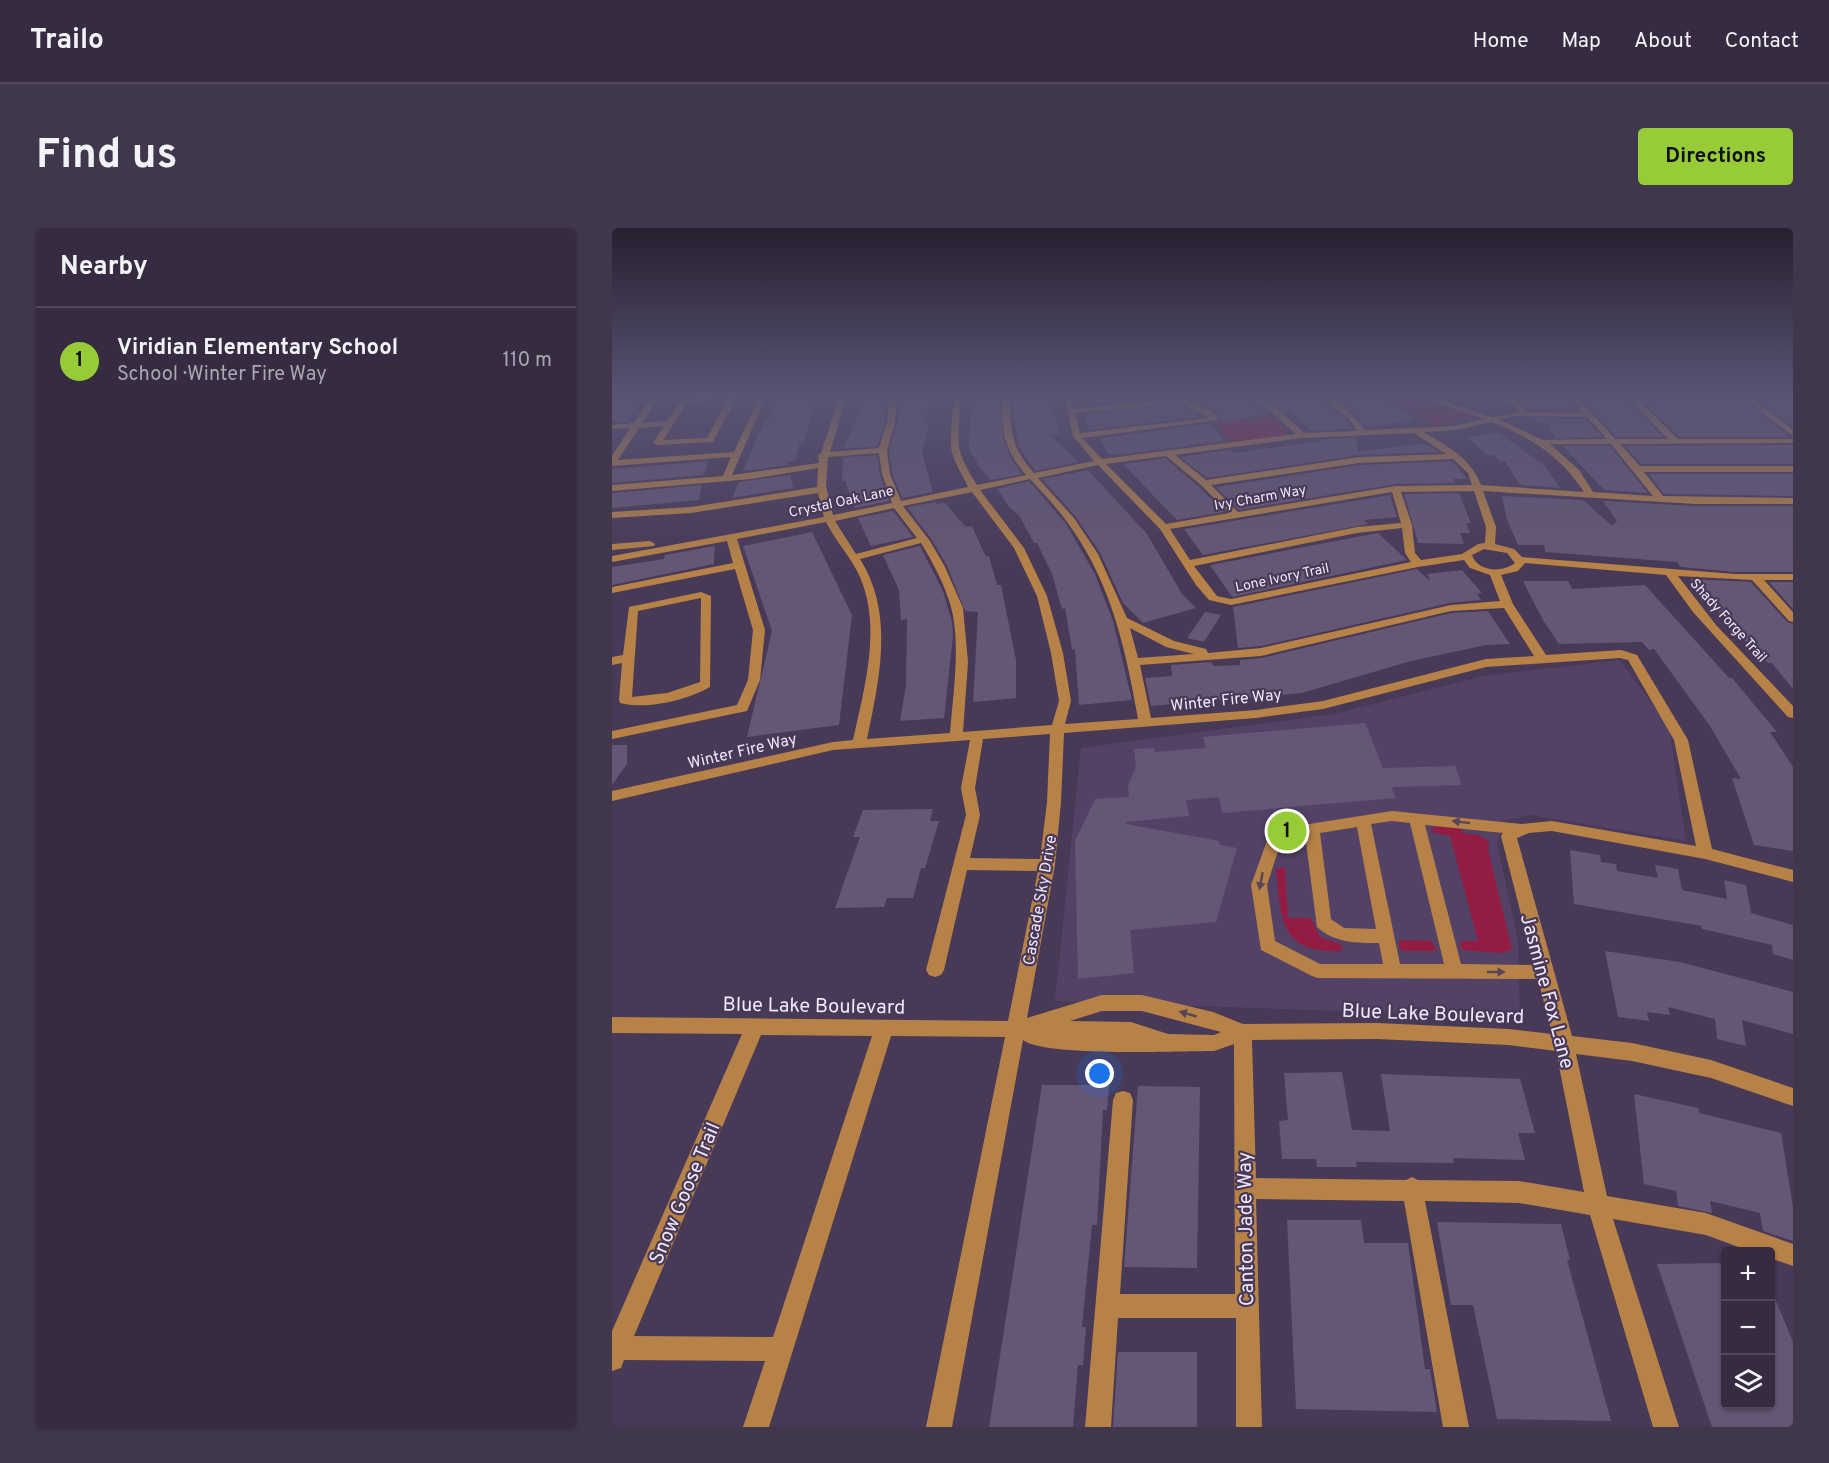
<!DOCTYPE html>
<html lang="en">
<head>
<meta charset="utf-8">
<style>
	body { margin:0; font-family:Overpass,sans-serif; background:#41374c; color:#f1f3f6 }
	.controls { position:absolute; right:18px; bottom:18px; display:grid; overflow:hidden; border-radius:6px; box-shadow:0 2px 4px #0004 }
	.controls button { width:54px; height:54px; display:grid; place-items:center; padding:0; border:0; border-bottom:2px solid #50475a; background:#362b41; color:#f1f3f6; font:30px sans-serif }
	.you { position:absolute; left:488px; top:846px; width:21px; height:21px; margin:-15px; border:4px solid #fff; border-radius:50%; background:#1a73e8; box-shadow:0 0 0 9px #1a73e833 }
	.badge { display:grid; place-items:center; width:39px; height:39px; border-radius:50%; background:#97cc38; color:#111; font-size:20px; font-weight:700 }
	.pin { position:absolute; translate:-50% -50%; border:3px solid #fff; box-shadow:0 2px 6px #0006 }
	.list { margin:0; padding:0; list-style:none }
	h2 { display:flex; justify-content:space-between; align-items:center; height:78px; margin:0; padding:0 24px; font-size:26px }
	h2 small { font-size:20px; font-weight:400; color:#aaa7b1 }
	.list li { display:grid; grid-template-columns:39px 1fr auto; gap:18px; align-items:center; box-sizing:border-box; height:108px; padding:0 24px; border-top:2px solid #50475a }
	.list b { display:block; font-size:22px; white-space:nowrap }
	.list p { margin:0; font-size:20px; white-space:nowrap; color:#aaa7b1 }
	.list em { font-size:20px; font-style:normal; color:#aaa7b1 }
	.icon { flex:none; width:33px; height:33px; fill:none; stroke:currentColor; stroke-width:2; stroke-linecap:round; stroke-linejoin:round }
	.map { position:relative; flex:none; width:1181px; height:1199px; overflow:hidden; border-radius:6px }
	header { display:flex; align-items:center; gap:36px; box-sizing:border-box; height:84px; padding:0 30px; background:#362b41; border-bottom:2px solid #50475a }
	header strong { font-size:28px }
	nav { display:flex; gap:33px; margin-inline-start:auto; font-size:21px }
	.intro { display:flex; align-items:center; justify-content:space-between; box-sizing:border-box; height:144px; padding:0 36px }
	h1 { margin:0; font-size:42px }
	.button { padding:15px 27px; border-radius:6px; background:#97cc38; color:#111; font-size:21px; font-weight:700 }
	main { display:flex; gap:36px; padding:0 36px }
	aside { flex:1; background:#362b41; border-radius:6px; box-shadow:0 2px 4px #0004 }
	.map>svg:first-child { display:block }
	.built { fill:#544266 }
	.green { fill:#931c43 }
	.building { fill:#665675 }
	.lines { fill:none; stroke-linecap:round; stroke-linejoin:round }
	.minor { fill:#b68247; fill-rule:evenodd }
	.oneway { fill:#584455 }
	.labels { text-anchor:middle; stroke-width:4.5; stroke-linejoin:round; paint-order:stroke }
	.far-street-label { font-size:14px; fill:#f0e7f9; stroke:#483957 }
	.street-label { font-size:16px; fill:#f0e7f9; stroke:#483957 }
	.near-street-label { font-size:20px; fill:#f0e7f9; stroke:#483957 }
</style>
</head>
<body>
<header>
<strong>Trailo</strong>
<nav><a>Home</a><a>Map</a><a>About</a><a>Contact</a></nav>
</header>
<div class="intro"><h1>Find us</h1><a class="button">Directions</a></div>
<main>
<aside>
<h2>Nearby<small></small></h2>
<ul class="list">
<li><span class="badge">1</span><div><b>Viridian Elementary School</b><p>School · Winter Fire Way</p></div><em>110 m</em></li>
</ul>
</aside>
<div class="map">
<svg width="1181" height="1199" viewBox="0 0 1181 1199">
	<rect width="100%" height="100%" fill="#483957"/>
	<polygon class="built" points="1008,432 1057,499 1074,613 919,587 891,593 885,616 906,712 908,789 443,773 469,520 722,486 872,448"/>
	<g class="green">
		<polygon points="770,167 797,167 861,188 822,197"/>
		<path d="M661,189L675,204C665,210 626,218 617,211C612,207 608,200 604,195Z"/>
		<polygon points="827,598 849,599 850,605 866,607 877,613 876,622 900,721 889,725 850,722 848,717 849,713 866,713 838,608 819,604 822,599"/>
		<path d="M670,639L673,641L676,690H699L708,709L729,716L730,723C667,726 669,691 664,641Z"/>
		<polygon points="792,712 819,713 825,723 791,723 787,720 787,713"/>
	</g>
	<g class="building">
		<polygon points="0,167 35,167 15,193 0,194"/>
		<polygon points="165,167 184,167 183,170 206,168 192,215 188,215 183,233 175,233 176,237 131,243 153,191 159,191"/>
		<polygon points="255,167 276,167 273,195 265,218 231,221"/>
		<polygon points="287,167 318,167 314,194 318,193 310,225 321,264 290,270 280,245 277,222 285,195"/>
		<polygon points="359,167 388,167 391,210 398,229 410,246 379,252 369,241 357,221"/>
		<polygon points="399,167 438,167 447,206 436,206 467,234 423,243 406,217"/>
		<polygon points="469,167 574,167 472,178"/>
		<polygon points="594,167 631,167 658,186 608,194 609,191 602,182 581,172"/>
		<polygon points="645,167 704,167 735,193 741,201 699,202 677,183 672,184"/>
		<polygon points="716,167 762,167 803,191 754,200 734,177"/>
		<polygon points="1026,167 1125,167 1178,209 1067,209"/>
		<polygon points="1138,167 1176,167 1181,170 1181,199"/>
		<polygon points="957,171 966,183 917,182 906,172"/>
		<polygon points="999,171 1014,171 1051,209 1004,209 972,173"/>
		<polygon points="565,175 590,189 476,202 474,186"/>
		<polygon points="917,190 974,191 990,209 944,210 936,198 941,198"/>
		<polygon points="599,195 612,213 504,227 495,225 489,210 602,195"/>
		<polygon points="887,205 933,238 948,260 908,257 893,233 888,233 881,226 874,227 856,209"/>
		<polygon points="744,210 746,224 813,215 827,224 747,227 595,250 568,229 618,222 621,225 711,213 709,211"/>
		<polygon points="1181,217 1181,236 1029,236 1013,218"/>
		<polygon points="951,218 998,218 1036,265 992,262"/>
		<polygon points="265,227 268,247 277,273 243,280 233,253 230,253 231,230"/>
		<polygon points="553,230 587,259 612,284 565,292 511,236"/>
		<polygon points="96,233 92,247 0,255 0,241"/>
		<polygon points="840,233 856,251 841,251 843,255 784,256 627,282 604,259 747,237"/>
		<polygon points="476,242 535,306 570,366 584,380 531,395 511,375 488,325 464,289 430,251"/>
		<polygon points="1037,246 1181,246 1181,268 1052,266"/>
		<polygon points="178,247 181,260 120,270 127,254"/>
		<polygon points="417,253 454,296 483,346 501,393 520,472 467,477 463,421 460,422 453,380 450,381 440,346 425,315 422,315 407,287 398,280 385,261"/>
		<polygon points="90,257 87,272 0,280 0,265"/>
		<polygon points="847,265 859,295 854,295 858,305 848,305 852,316 806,315 792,266"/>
		<polygon points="778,267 785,289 752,292 756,296 591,327 572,301"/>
		<polygon points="890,268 971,272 1000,298 1005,293 991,273 1083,278 1181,278 1181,344 1123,344 1069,339 1065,334 933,324 932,317 906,317 895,292"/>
		<polygon points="324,274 325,276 332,274 354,299 360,298 374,329 377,328 385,357 389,357 404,432 404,470 361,474 366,384 353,383 335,338 320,312 295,279"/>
		<polygon points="281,283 301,309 259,318 246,290"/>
		<polygon points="200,304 240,387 227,497 135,509 160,403 131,318"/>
		<polygon points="766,305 795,332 620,369 598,337"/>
		<polygon points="103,318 102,336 0,357 0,339 52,331 53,327"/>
		<polygon points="308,318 331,363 340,394 341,408 332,490 288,493 294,457 295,391 289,392 287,362 271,327"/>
		<polygon points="805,341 818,353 815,346 850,342 870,365 865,366 869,372 838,375 649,418 626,420 621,379"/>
		<polygon points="1078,351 1139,354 1175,394 1181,396 1181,461 1160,435 1156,435 1146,422 1142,422 1116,396 1105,382 1102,382"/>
		<polygon points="911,353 956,353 960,361 1033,357 1117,450 1120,450 1165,504 1158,504 1181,539 1181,623 1142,617 1120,550 1129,551 1098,498 1042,421 1037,422 1030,414 947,416 931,392"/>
		<polygon points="1157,354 1181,354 1181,381"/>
		<polygon points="876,383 898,416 874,417 799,433 690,465 539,478 533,450 560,448 559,437 600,434 601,438 628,437 628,432 650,430 839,385"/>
		<polygon points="593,384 609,387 592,414 575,410"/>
		<polygon points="753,495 771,540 843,538 850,557 779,559 784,570 610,585 607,569 574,572 577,588 514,594 514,596 607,613 608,617 625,620 604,694 518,702 522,745 466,751 463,613 483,571 517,569 516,557 524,539 522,521 542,520 543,524 594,520 591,509"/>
		<polygon points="0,517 15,517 15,536 0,557"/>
		<polygon points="321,581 318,593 327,593 313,640 309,640 301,670 275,670 272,679 223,680 248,609 241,609 251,582"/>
		<polygon points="958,622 988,627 989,634 1004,636 1005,643 1046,650 1043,637 1066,641 1070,662 1115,671 1112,652 1134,657 1139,685 1181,697 1181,732 1161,726 1160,717 1090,701 1090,698 962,676"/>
		<polygon points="993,723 1068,734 1181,764 1181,806 1130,792 1134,818 1105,811 1103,791 1056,779 1058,787 1035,784 1037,793 1006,789"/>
		<polygon points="730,844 740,902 778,903 769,846 908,851 923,905 906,905 913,932 841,930 842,935 744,934 745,939 705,939 704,931 670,931 667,893 676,892 672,845"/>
		<polygon points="430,857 497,857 495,882 491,882 485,997 480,997 470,1099 474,1099 471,1137 466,1137 461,1199 377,1199"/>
		<polygon points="526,858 588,859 585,1040 512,1039"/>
		<polygon points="1022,866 1086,880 1087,885 1169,905 1181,979 1181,1013 1151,1003 1148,985 1098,973 1100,985 1066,978 1064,963 1032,956"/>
		<polygon points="675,992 749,992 752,1015 796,1015 813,1141 818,1141 825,1184 684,1181"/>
		<polygon points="825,994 949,996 958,1032 955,1032 999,1193 885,1191 861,1077 839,1077"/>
		<polygon points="1113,1035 1113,1176 1158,1176 1159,1061 1181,1114 1181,1199 1100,1199 1045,1036"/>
		<polygon points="506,1124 585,1124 585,1199 501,1199"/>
	</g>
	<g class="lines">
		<g class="minor">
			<path d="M102,167L125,168L101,214L45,217L41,215L52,198L27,200L6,232L122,224L148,167H155L120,247L207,235L206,227L209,225L228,167H235L218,224L267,220L275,195L278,167H285L283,195L275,222L278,246L289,273L356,259C351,248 343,236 340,224C337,214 341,179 342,167H349C349,183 344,210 348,223C351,235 359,247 365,257L414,247C390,218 390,203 390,167H397C400,203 397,217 422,245L482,233L461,208L452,167H458L462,181L592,167L574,172L600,183L607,192L470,210L490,231L684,206L655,180L633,167C657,167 675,190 692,205L745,203L737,191L706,167C724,167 743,188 753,202L843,198L871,191L804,167H813L880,189L908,184L900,176L886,167C900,167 907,174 916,184L971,185L956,167H1001L998,169L967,171L1003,211H1056L1013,167H1021L1066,211H1181V215L1008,216L1028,238H1181V244H1032L1051,268L1181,270V276H1083L871,263L884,299L883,316L902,321L910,329L1123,346H1181V352H1152L1181,384V394L1177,393L1140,352L1066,348L1104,397L1181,478V490L1176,489L1081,384L1054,347L913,335L906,343L889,347L901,376L934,427L1009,422L1025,427L1076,512L1100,621L1181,642V654L1093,631L940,603L917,605L905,610L960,808L1020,815L1099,832L1181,860V878L1099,850L1020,833L964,826L995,968L1094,985L1181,1016V1038L1158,1030V1024H1140L1094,1007L1001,991L1067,1199H1041L978,987L907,975L813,973L857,1199H831L792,973L644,971L650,1199H624V1090H506L499,1199H473L501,872L504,865L511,863L518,865L521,872L508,1066H623L622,816L602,823C567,823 432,829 411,812L340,1199H314L393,809L279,808L157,1199H131L153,1133L12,1132L9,1140L0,1143V1103L130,806L0,805V789L396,793L426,643L355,642L332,742L329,747L323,749L317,747L314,742L354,587L349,560L358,512L221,522L0,573V563L221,514L241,512C252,461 270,400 248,349C239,329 224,314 214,294L125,311L153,402L148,452L135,483L0,511V503L125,477L136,452L141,402L123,341L0,365V359L121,335L115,313L0,334V328L212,289L206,265L79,285L0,290V284L79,279L205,259L206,240L139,251L0,263V257L111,248L119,229L0,238V228L18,200L0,201V197L22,195L39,168L46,170L30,195L55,193C72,167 71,168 102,167ZM116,170L95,210L51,212L75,175ZM565,173L597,190L468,205L463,185L533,179ZM902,188L975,189L995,211L931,212L888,192ZM879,194C918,209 949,228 972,264L869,257C859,230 836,219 812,204L843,202ZM802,205L834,226L747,229L594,252L563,227L690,210ZM938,216H999L1041,268L981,264L967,242ZM267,225L270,246L280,275L221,287L214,258L216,229ZM554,228L589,257L617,285L554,296L494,236ZM841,231L856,245L860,257L784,258L626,284L599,257L747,235ZM486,237L548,301L584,357L597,372L619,377L806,339L852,332L858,340L878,347L888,373L839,377L649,420L596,425L594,421L562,413L515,390L486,326L462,290L426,250ZM418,251C433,267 448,283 460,301C500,358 514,423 526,491L453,496L459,473L451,425L435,368L412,320L368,262ZM862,263L874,299L873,315L866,316L850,326L809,332L803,325L800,297L789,264ZM360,264L402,320L425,368L439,425L447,473L440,497L351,504L356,434L351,380L333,339L318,313L291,278ZM780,264L789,295L745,299L578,332L558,301ZM282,280L305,310L244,326L223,293ZM790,300L793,325L799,334L619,371L605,368L582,338L745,305ZM309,315C321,335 333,357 339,379C349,416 341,467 338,505L255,511C267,452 283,386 248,331ZM872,321L895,325L903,335C890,345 866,344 860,327ZM892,380L922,428L874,431L711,473L644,482L539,490L528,437L649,428L839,383ZM518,400L554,419L582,426L526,430ZM1008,430L1016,432L1062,512L1084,618L940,593L910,596L780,583L659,602L639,657L649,722L700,748L706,750L926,751L940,806L897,801L765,795L631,796L601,784L530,767H490L415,790L443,637L449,574L452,505L644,490L711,481L874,439ZM438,506L435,574L428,631L358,630L368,587L363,560L371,511ZM780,593L798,595L832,736H788L759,596ZM813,597L891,605L889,608L922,737L849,736ZM745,599L764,701L732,700L719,691L708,605ZM693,607L705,699C722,715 745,715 767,715L771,736H708L663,713L655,657L670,611ZM490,783H530L609,804L602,807L556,806L519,794L458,793ZM149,807L260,808L161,1109L22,1108ZM765,811L897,817L944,823L972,964L907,953L806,952L800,949L794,952L644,950L640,812Z"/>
			<polygon points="1127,167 1135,167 1181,202 1181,208"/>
			<polygon points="38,313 43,316 42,318 0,322 0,316"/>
			<path d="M89,364L99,368L98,459C75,472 36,482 8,475L7,472L10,435L0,437V429L11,427L17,379ZM89,370L88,454L55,465L20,469L26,383Z"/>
		</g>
	</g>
	<defs><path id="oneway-solid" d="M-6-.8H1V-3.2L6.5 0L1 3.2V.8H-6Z" transform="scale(1.5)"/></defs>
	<g class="oneway">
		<use href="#oneway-solid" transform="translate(849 594) rotate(-173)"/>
		<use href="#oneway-solid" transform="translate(649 653) rotate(101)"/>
		<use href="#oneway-solid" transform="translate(884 744)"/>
		<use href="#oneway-solid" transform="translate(576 786) rotate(-164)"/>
	</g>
	<linearGradient id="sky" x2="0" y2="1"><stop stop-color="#281f30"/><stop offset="0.5" stop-color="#585474"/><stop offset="1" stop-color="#585474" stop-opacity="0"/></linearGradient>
	<rect width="1181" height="335" fill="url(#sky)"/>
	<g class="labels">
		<g class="far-street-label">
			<text transform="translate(648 269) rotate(-10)" y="5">Ivy Charm Way</text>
			<text transform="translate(229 273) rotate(-12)" y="5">Crystal Oak Lane</text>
			<text transform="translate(670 349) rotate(-12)" y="5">Lone Ivory Trail</text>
			<text transform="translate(1117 392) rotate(48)" y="5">Shady Forge Trail</text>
		</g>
		<g class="street-label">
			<text transform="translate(614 471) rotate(-6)" y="6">Winter Fire Way</text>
			<text transform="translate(130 522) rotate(-13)" y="6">Winter Fire Way</text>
			<text transform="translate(427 672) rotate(-80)" y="6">Cascade Sky Drive</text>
		</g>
		<g class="near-street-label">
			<text transform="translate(936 763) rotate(75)" y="7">Jasmine Fox Lane</text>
			<text transform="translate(202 777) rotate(1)" y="7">Blue Lake Boulevard</text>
			<text transform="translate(821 785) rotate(2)" y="7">Blue Lake Boulevard</text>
			<text transform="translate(72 965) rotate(-67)" y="7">Snow Goose Trail</text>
			<text transform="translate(633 1001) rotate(-91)" y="7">Canton Jade Way</text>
		</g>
	</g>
</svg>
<div class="controls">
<button>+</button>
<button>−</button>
<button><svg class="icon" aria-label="layers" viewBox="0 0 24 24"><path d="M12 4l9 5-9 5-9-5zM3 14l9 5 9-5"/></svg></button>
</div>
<div class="you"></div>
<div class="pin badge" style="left:675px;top:603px">1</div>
</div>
</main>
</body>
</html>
